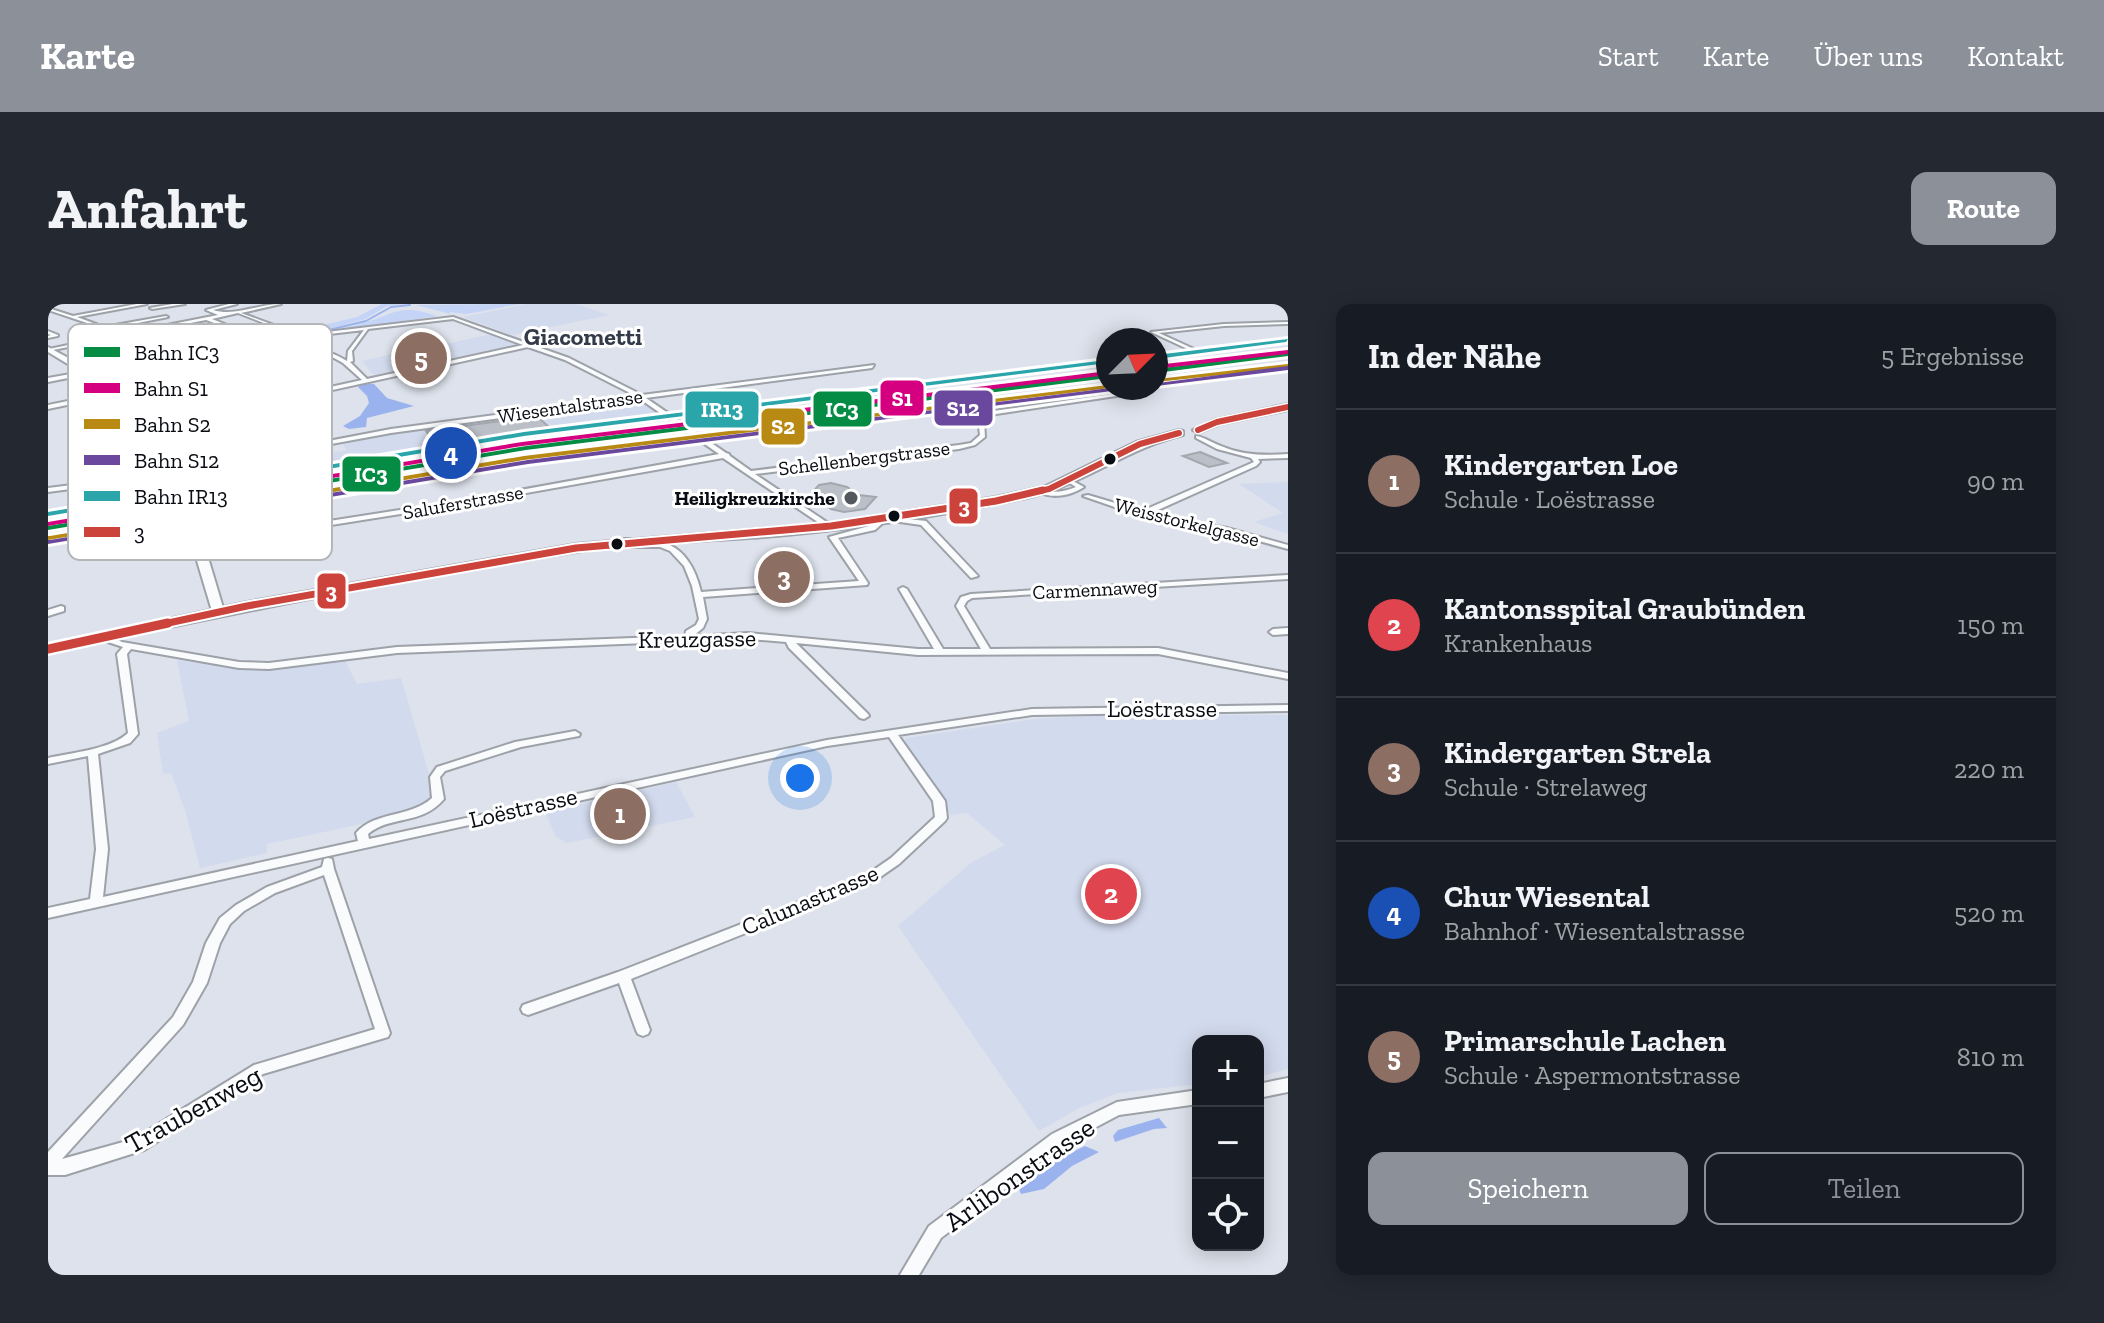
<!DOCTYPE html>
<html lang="de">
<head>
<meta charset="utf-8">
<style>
	body { margin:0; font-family:"Zilla Slab",serif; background:#242831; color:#f1f3f6 }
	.controls { position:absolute; right:24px; bottom:24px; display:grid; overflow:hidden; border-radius:16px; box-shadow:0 4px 20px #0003 }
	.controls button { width:72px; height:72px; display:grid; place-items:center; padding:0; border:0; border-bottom:2px solid #363941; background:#171b24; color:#f1f3f6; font:40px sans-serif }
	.compass { position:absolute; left:1048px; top:24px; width:72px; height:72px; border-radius:50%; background:#171b24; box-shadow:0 4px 20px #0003; rotate:66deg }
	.you { position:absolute; left:752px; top:474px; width:28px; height:28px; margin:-20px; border:6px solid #fff; border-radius:50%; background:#1a73e8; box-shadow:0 0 0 12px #1a73e833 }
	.badge { display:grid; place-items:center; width:52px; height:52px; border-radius:50%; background:#8c9099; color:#fff; font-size:26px; font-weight:700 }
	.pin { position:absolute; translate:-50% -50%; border:4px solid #fff; box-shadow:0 2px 8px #0006 }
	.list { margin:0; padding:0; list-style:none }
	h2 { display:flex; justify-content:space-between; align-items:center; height:104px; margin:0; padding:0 32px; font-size:34px }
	h2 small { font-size:26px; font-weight:400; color:#9ea1a6 }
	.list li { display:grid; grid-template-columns:52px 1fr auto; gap:24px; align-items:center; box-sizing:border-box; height:144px; padding:0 32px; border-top:2px solid #363941 }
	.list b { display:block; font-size:30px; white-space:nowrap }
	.list p { margin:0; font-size:26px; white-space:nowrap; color:#9ea1a6 }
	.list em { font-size:26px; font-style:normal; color:#9ea1a6 }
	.actions { display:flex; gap:16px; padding:24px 32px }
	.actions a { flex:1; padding:18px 0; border:2px solid #8c9099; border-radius:16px; text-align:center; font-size:28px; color:#8c9099 }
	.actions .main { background:#8c9099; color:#fff }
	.icon { flex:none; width:44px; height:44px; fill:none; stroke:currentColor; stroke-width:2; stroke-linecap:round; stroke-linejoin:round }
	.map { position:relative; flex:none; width:1240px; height:971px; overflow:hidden; border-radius:16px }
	header { display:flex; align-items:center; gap:48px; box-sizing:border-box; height:112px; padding:0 40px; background:#8c9099; color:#fff }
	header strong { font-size:38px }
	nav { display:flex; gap:44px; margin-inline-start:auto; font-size:28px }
	.intro { display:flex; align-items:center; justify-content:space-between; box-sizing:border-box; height:192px; padding:0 48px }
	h1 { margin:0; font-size:56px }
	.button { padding:20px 36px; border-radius:16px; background:#8c9099; color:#fff; font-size:28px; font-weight:700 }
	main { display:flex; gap:48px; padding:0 48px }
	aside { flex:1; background:#171b24; border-radius:16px; box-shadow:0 4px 20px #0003 }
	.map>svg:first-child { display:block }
	.built { fill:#d2daed }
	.green { fill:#c4d4f6 }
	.water { fill:#9ab3ee }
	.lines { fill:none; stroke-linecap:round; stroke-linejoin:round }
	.stream { stroke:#9ab3ee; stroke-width:2 }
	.building { fill:#bbbfc7; stroke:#a3a7ae; stroke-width:2 }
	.minor-casing { stroke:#9da1a8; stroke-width:4 }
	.secondary-casing { stroke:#9da1a8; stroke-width:4 }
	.primary-casing { stroke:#9da1a8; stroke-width:4 }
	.minor { fill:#fafbfc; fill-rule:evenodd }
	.secondary { fill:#fafbfc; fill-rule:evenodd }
	.primary { fill:#fafbfc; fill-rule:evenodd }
	.bus-1-far2-casing { stroke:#fff; stroke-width:9 }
	.bus-1-far1-casing { stroke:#fff; stroke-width:11 }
	.bus-1-casing { stroke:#fff; stroke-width:14 }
	.bus-1-far2 { stroke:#cc433c; stroke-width:6 }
	.bus-1-far1 { stroke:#cc433c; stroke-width:7 }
	.bus-1 { stroke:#cc433c; stroke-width:9 }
	.rail-1-casing { stroke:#fff; stroke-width:6 }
	.rail-2-casing { stroke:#fff; stroke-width:6 }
	.rail-3-casing { stroke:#fff; stroke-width:6 }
	.rail-4-casing { stroke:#fff; stroke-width:6 }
	.rail-5-casing { stroke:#fff; stroke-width:6 }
	.rail-1 { fill:#048c45; fill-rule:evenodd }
	.rail-2 { fill:#d50080; fill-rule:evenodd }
	.rail-3 { fill:#b88913; fill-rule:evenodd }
	.rail-4 { fill:#6a489d; fill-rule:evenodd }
	.rail-5 { fill:#2aa6ab; fill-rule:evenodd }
	.bus-dot { fill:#090c12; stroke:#fff; stroke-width:3 }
	.poi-dot { fill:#53575e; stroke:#fff; stroke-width:3 }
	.labels { text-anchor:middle; stroke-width:6; stroke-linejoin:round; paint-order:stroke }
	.far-street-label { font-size:20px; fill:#090c12; stroke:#fff }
	.far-poi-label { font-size:20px; font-weight:bold; fill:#090c12; stroke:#fff; text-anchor:end }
	.far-quarter-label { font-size:24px; font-weight:bold; fill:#333a48; stroke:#fff }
	.street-label { font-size:24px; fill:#090c12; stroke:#fff }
	.near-street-label { font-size:28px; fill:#090c12; stroke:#fff }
	.key { fill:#fff; stroke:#b5b6b8; stroke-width:2 }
	.key-label { font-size:22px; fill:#090c12 }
	.line-badge { stroke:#fff; stroke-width:3 }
	.badge-label { font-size:22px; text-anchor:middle; font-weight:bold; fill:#fff }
</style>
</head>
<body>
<header>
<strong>Karte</strong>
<nav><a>Start</a><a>Karte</a><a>Über uns</a><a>Kontakt</a></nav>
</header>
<div class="intro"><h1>Anfahrt</h1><a class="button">Route</a></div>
<main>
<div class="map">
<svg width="1240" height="971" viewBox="0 0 1240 971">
	<rect width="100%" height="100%" fill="#dde2ec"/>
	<g class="built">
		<polygon points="479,0 528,0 561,11 464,31 415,13"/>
		<polygon points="444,30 471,40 331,70 325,70 314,57 363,46 356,42 383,35 397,40"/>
		<polygon points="585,97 595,99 620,115 254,171 247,156 299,146 293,137 310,134"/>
		<polygon points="1240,178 1240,230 1206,218 1235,209 1191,180"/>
		<polygon points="109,196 114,196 120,205 0,227 0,214"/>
		<polygon points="753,259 766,281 716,285 708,265"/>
		<polygon points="296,355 309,380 353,374 386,487 382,497 361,510 219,540 219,549 152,564 138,509 123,469 115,470 109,429 141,417 129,356 218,366"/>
		<polygon points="1058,411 1240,411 1240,765 1210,773 1210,737 1150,737 1150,780 1070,789 1031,804 991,827 850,622 924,558 957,541 919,509 903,511 857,437 858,434 987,415"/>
		<polygon points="628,478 647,513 519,539 508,533 497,508"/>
	</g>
	<g class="green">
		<path d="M334,0H357L339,2L317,15L263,30C280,28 302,23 319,18C349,8 354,0 389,12L260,31L247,28L309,13Z"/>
		<polygon points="472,0 418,10 401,8 403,10 368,1"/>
	</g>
	<g class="water">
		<polygon points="315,79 326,80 339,94 366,102 319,114 318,123 301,125 295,122 312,112 321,99 319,92 310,83"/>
		<polygon points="1111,814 1119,824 1106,825 1067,838 1065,832 1070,826"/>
		<polygon points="1037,842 1051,848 1024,862 996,885 973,890 971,885 1014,853"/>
	</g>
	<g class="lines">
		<g class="stream">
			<polyline points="264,30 318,17 343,3 362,1"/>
			<polyline points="153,57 213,45"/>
		</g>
	</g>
	<g class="building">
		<polygon points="489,112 504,126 495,128 500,133 420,146 393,148 378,127"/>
		<polygon points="1152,148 1179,159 1161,163 1135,152"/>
		<polygon points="783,179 799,183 811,191 828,193 817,205 796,208 783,205 768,193 761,192 771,181"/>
	</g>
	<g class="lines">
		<defs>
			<g id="minor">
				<path d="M89,0H99L29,13L56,23L118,12L120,13L59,25L68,31L170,11L158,6L181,0H189L165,6C187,13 210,0 233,0L193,9L253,31L405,13L521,54L594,91L826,61L824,64L598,94L678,149L681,150L682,152L703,167L911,141L923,139L932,131L930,115L945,107L1092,86L1095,88L948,110L936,116L937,133L927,141L911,145L707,170L783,221L784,223L780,225L675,154L422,199L150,242H147V238L422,195L671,150L592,95L343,129L126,169L125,168L128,166L343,125L588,92L517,56L480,43L93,128L91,127V125L314,76L295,59L277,49L230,40L232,39C256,41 278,44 299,57L300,47L316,26L161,44L48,68L45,66L161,42L247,31L190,9L164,15L197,28V30L171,34L154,27L158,26L171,32L190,28L158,16L106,26L132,40L130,42L101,27L0,47L1,45L63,32L51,26L48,22L0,6V4L25,12ZM405,15L475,41L319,75L302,58L305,57L304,47L320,25Z"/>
				<polygon points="125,0 137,0 104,5 102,4"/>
				<polygon points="1240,18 1240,20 1176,22 1111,29 1146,45 1144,47 1103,28 1176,20"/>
				<polygon points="0,27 10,31 10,32 0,34 0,32 3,31 0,30"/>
				<polygon points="28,69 30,72 0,78 0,74"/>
				<polygon points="64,88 66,91 0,105 0,101"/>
				<path d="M1148,132C1156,133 1164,139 1173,142C1194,151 1217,152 1240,150V154L1210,155L1212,158L1208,162L1101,210L1179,224L1240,241V245L1178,228L1098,214L1035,192L1040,191L1094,207L1206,158L1203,154L1169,145L1148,134Z"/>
				<polygon points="103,171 106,173 105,174 0,188 0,184"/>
				<path d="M1023,176L1036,183C1022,192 1005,195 990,188L993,186C1006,189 1016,188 1028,183L1020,178Z"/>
				<polygon points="842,213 878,217 930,272 923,274 873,221 845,217 842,217"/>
				<path d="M831,214L838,216L827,226L790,234L820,279L819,281L655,293L659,315L655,324L645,332L700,329L870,345H886L851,285L855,283L859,285L895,345H933L908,302L913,293L923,290L1240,271V275L924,294L919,297L916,302L942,345L1110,344L1240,369V375L1110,350L870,351L748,339L820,410L821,412L816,415L812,414L741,344L738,338L700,335L349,349L221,365L191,364L83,345L79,350L90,430L82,439L50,450L60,545L55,593L310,537L308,529C327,507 362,514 384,494L382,473L389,463L467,438L527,427L532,430L531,432L473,443L397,467L392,473L396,495C373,522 342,511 320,530L321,535L779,436L984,405L1240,401V407L984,411L850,431L897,497L899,514L897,517L851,560L825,578L583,675L602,726L600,730L595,732L590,730L588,726L571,679L480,711L475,709L473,705L475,701L570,668L817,572L843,554L887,513L885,497L841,433L779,442L0,614V604L42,595L48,545L40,452L0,460V454C22,449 64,445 80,429L69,350L75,343L60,338L58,331L59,329H65L67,335L74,338L191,358L221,359L349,343L637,332L638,327L648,321L651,315L644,282L636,262L622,247L612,243H579L575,237L576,235H582L584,239C593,239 602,237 610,238C636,241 648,266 653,288L811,277L781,233L821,222Z"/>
				<polygon points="13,302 16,303 16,307 0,312 0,306"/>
				<polygon points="1240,324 1240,330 1225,331 1221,328 1225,325"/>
				<path d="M280,554L284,555L286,565L342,729L340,733L215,770L96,846L17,871H0V848L125,713L145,678L158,639L172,614L188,601L219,583L274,563L276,555ZM276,571L327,725L206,761L86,835L14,855L135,721L159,679L172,639L182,620L196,607L227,589Z"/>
				<polygon points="1240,774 1240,788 1210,794 1210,780"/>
				<polygon points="1150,786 1150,800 1071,811 1016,840 893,934 871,971 852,971 881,922 1004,830 1069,798"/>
			</g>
			<g id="secondary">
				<polygon points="0,43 39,64 40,66 33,68 0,48"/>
				<path d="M39,68H45C77,95 100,126 118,164L131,166V170L116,169L106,175H100V171L109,165C92,128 71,98 39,72Z"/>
				<polygon points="114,172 122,174 130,195 156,240 176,307 174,310 166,310 164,307 144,240 120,195"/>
			</g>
			<g id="primary">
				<polygon points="1240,100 1240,106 1172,120 1150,129 1145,126 1166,116"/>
				<path d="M1131,126L1135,127V131C1079,144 1034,182 978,194C892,212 803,226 715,233C653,238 590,238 528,248C351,275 175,311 0,349V341L199,298L528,240L783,219L948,193L998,182L1088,138Z"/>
			</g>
		</defs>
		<use href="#minor" class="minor-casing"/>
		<use href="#secondary" class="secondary-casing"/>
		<use href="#primary" class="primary-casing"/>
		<use href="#minor" class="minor"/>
		<use href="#secondary" class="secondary"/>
		<use href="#primary" class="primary"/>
		<defs>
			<g id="bus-1-far2">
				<polyline points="1150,126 1169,118 1240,103"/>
				<polyline points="986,188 1001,185 1092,140 1131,129"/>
			</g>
			<polyline id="bus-1-far1" points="111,321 199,302 528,244 783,222 948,197 995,186"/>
			<polyline id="bus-1" points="0,345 120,319"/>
		</defs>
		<use href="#bus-1-far2" class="bus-1-far2-casing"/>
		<use href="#bus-1-far1" class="bus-1-far1-casing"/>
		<use href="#bus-1" class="bus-1-casing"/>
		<use href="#bus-1-far2" class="bus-1-far2"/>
		<use href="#bus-1-far1" class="bus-1-far1"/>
		<use href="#bus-1" class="bus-1"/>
		<defs>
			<g id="rail-1">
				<polygon points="1240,48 1240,52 1108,69 1108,65"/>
				<polygon points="1060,70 1060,74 478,146 0,226 0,222 478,142"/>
			</g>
			<g id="rail-2">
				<polygon points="1240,46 1240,50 1108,65 1108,61"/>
				<polygon points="1060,67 1060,71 474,142 0,222 0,218 474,138"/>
			</g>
			<g id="rail-3">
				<polygon points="1240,60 1240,64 1108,78 1110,75"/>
				<polygon points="1060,81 1060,84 1062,84 476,156 0,236 0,232 2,232 476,152"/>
			</g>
			<g id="rail-4">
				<polygon points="1240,62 1240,66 1108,82 1110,79"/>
				<polygon points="1062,84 1064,87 480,160 0,240 0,236 2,236 480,156"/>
			</g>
			<g id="rail-5">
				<polygon points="1240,35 1238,38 1108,55 1108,51"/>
				<polygon points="1058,56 1060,59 476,132 0,212 0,208 476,128"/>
			</g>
		</defs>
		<use href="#rail-1" class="rail-1-casing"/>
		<use href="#rail-2" class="rail-2-casing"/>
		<use href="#rail-3" class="rail-3-casing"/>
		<use href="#rail-4" class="rail-4-casing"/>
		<use href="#rail-5" class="rail-5-casing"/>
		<use href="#rail-1" class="rail-1"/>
		<use href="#rail-2" class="rail-2"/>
		<use href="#rail-3" class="rail-3"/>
		<use href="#rail-4" class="rail-4"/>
		<use href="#rail-5" class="rail-5"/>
	</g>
	<g class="bus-dot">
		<circle cx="1062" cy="155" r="7"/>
		<circle cx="846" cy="212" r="7"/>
		<circle cx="569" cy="240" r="7"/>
	</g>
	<circle class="poi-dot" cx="803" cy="194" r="8"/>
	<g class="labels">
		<g class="far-street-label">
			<text transform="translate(522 102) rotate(-8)" y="7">Wiesentalstrasse</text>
			<text transform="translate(816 154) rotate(-7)" y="7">Schellenbergstrasse</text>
			<text transform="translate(415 198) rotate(-10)" y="7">Saluferstrasse</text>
			<text transform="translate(1139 218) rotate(14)" y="7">Weisstorkelgasse</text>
			<text transform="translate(1047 285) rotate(-3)" y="7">Carmennaweg</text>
		</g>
		<g class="far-poi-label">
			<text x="787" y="201">Heiligkreuzkirche</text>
		</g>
		<g class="far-quarter-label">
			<text x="535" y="41">Giacometti</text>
		</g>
		<g class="street-label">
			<text transform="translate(649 335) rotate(-1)" y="8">Kreuzgasse</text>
			<text x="1114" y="413">Loëstrasse</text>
			<text transform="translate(475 504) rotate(-13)" y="8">Loëstrasse</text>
			<text transform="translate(762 596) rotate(-23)" y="8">Calunastrasse</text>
		</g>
		<g class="near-street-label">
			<text transform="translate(145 805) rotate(-29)" y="10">Traubenweg</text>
			<text transform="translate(971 870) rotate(-35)" y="10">Arlibonstrasse</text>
		</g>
	</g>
	<rect x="20" y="20" width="264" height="236" rx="12" class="key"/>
	<rect x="36" y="43" width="36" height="10" fill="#048c45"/>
	<rect x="36" y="79" width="36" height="10" fill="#d50080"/>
	<rect x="36" y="115" width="36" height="10" fill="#b88913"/>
	<rect x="36" y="151" width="36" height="10" fill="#6a489d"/>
	<rect x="36" y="187" width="36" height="10" fill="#2aa6ab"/>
	<rect x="36" y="223" width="36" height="10" fill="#cc433c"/>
	<g class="key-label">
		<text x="86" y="56">Bahn IC3</text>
		<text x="86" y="92">Bahn S1</text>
		<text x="86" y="128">Bahn S2</text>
		<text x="86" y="164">Bahn S12</text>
		<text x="86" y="200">Bahn IR13</text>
		<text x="86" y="236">3</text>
	</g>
	<g class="line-badge">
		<rect x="831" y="75" width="46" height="38" rx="8" fill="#d50080"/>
		<rect x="885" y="85" width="61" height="38" rx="8" fill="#6a489d"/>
		<rect x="764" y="86" width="61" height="38" rx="8" fill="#048c45"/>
		<rect x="636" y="86" width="76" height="39" rx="8" fill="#2aa6ab"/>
		<rect x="712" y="103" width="46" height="39" rx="8" fill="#b88913"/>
		<rect x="293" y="151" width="61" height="38" rx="8" fill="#048c45"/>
		<rect x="900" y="183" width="31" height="38" rx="8" fill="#cc433c"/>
		<rect x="268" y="268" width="31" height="38" rx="8" fill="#cc433c"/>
	</g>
	<g class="badge-label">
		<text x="854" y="102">S1</text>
		<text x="915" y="112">S12</text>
		<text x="794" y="113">IC3</text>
		<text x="674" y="113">IR13</text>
		<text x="735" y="130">S2</text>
		<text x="323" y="178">IC3</text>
		<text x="916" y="210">3</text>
		<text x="283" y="295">3</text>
	</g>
</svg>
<div class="controls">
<button>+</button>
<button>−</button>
<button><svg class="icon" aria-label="locate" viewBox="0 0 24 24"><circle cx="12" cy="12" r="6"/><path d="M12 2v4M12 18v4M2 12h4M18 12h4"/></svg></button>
</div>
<svg class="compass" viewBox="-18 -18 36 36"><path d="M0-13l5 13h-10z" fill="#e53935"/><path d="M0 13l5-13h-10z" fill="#9ea1a6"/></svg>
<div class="you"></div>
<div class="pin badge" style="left:572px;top:510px;background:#8d6e63">1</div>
<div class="pin badge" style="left:1063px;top:590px;background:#e0444e">2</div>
<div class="pin badge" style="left:736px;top:273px;background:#8d6e63">3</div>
<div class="pin badge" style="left:403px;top:149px;background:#1a4fb4">4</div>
<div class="pin badge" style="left:373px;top:54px;background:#8d6e63">5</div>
</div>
<aside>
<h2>In der Nähe<small>5 Ergebnisse</small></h2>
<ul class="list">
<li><span class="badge" style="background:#8d6e63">1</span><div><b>Kindergarten Loe</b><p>Schule · Loëstrasse</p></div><em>90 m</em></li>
<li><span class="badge" style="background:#e0444e">2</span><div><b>Kantonsspital Graubünden</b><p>Krankenhaus</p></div><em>150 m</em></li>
<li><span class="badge" style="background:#8d6e63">3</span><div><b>Kindergarten Strela</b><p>Schule · Strelaweg</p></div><em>220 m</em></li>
<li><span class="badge" style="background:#1a4fb4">4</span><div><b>Chur Wiesental</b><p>Bahnhof · Wiesentalstrasse</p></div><em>520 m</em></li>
<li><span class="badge" style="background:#8d6e63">5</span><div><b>Primarschule Lachen</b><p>Schule · Aspermontstrasse</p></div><em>810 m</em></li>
</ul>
<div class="actions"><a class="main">Speichern</a><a>Teilen</a></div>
</aside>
</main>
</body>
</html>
